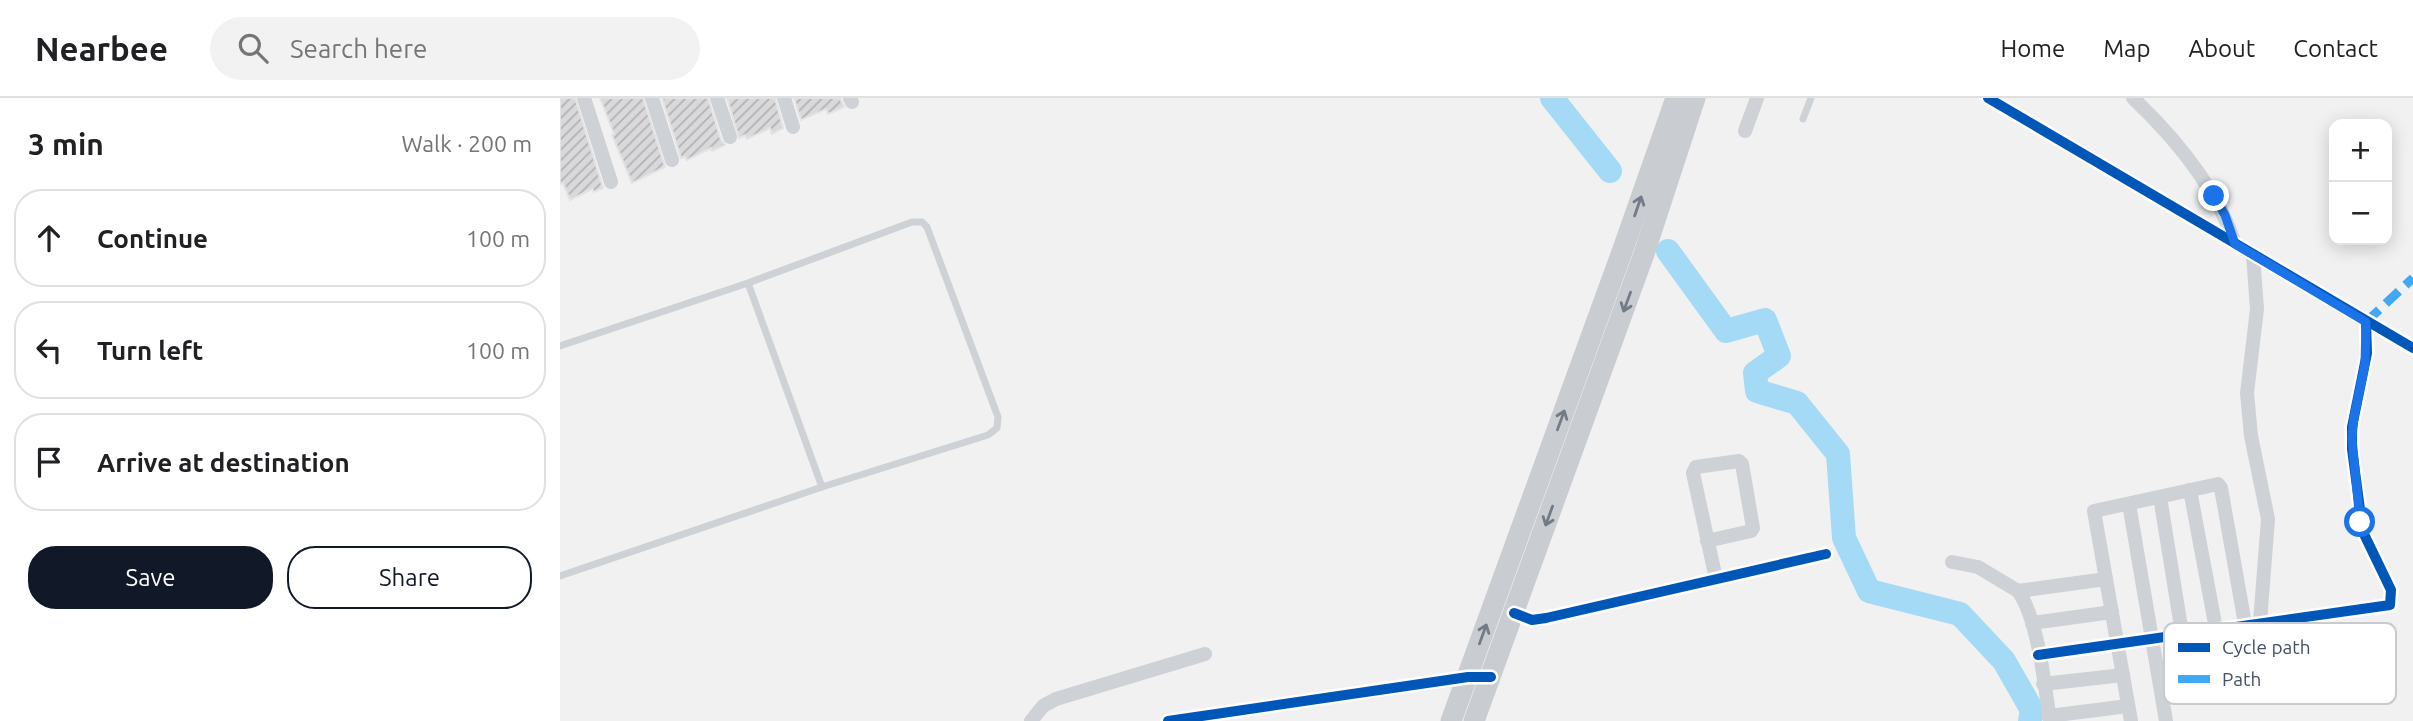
<!DOCTYPE html>
<html lang="en">
<head>
<meta charset="utf-8">
<style>
	body { margin:0; font-family:Ubuntu,sans-serif; background:#f2f2f2; color:#202124 }
	.controls { position:absolute; right:21px; top:21px; display:grid; overflow:hidden; border-radius:14px; box-shadow:0 4px 18px #0003 }
	.controls button { width:63px; height:63px; display:grid; place-items:center; padding:0; border:0; border-bottom:2px solid #e0e0e0; background:#fff; color:#202124; font:35px sans-serif }
	.stop { position:absolute; width:21px; height:21px; margin:-16px; border:5px solid #1a73e8; border-radius:50%; background:#fff }
	.stop.end { background:#1a73e8; border-color:#fff; box-shadow:0 2px 7px #0008 }
	.list { margin:0; padding:0; list-style:none }
	h2 { display:flex; justify-content:space-between; align-items:center; height:91px; margin:0; padding:0 28px; font-size:30px }
	h2 small { font-size:23px; font-weight:400; color:#757577 }
	.list li { display:grid; grid-template-columns:46px 1fr auto; gap:21px; align-items:center; box-sizing:border-box; height:98px; margin:0 14px 14px; padding:0 14px; border:2px solid #e0e0e0; border-radius:28px }
	.list b { display:block; font-size:26px; white-space:nowrap }
	.list em { font-size:23px; font-style:normal; color:#757577 }
	.actions { display:flex; gap:14px; padding:21px 28px }
	.actions a { flex:1; padding:16px 0; border:2px solid #111827; border-radius:28px; text-align:center; font-size:24px; color:#111827 }
	.actions .main { background:#111827; color:#fff }
	.icon { flex:none; width:38px; height:38px; fill:none; stroke:currentColor; stroke-width:2; stroke-linecap:round; stroke-linejoin:round }
	.map { position:relative; flex:none; width:1853px; height:623px; overflow:hidden }
	header { display:flex; align-items:center; gap:42px; box-sizing:border-box; height:98px; padding:0 35px; background:#fff; border-bottom:2px solid #e0e0e0 }
	header strong { font-size:33px }
	nav { display:flex; gap:38px; margin-inline-start:auto; font-size:24px }
	.search { width:490px; height:63px; background:#f2f2f2; display:flex; align-items:center; gap:18px; box-sizing:border-box; padding:0 24px; border-radius:38px; color:#757577; font-size:26px }
	main { display:flex }
	aside { flex:1; background:#fff }
	.map>svg:first-child { display:block }
	.lines { fill:none; stroke-linecap:round; stroke-linejoin:round }
	.river { stroke:#a4daf5; stroke-width:24 }
	.building { fill:url(#building-hatch); stroke:#e3e3e4; stroke-width:2 }
	.service { stroke:#ced1d5; stroke-width:7 }
	.minor { stroke:#ced1d5; stroke-width:14 }
	.primary { stroke:#c9ccd1; stroke-width:21 }
	.quiet { stroke:#3fa9f5; stroke-width:9; stroke-dasharray:18 9; stroke-linecap:butt }
	.cycleway-casing { stroke:#fff; stroke-width:15 }
	.cycleway { stroke:#0057b8; stroke-width:10 }
	.oneway { stroke:#737b88 }
	.route { stroke:#1a73e8; stroke-width:9 }
	.key { fill:#fff; stroke:#c7cacf; stroke-width:2 }
	.key-label { font-size:19px; fill:#455060 }
</style>
</head>
<body>
<header>
<strong>Nearbee</strong>
<div class="search"><svg class="icon" aria-label="search" viewBox="0 0 24 24"><circle cx="10" cy="10" r="6"/><path d="M15 15l6 6"/></svg>Search here</div>
<nav><a>Home</a><a>Map</a><a>About</a><a>Contact</a></nav>
</header>
<main>
<aside>
<h2>3 min<small>Walk · 200 m</small></h2>
<ul class="list">
<li><svg class="icon" aria-label="ahead" viewBox="0 0 24 24"><path d="M12 20V5M6 11l6-6 6 6"/></svg><div><b>Continue</b></div><em>100 m</em></li>
<li><svg class="icon" aria-label="left" viewBox="0 0 24 24"><path d="M17 20v-9H6M10 6l-5 5 5 5"/></svg><div><b>Turn left</b></div><em>100 m</em></li>
<li><svg class="icon" aria-label="arrive" viewBox="0 0 24 24"><path d="M6 21V4h12l-3 4 3 4H6"/></svg><div><b>Arrive at destination</b></div></li>
</ul>
<div class="actions"><a class="main">Save</a><a>Share</a></div>
</aside>
<div class="map">
<svg width="1853" height="623" viewBox="0 0 1853 623">
	<defs>
		<pattern id="building-hatch" width="6" height="6" patternUnits="userSpaceOnUse" patternTransform="scale(1.75)"><rect width="6" height="6" fill="#d9d9db"/><path d="M-1 1l2-2M0 6l6-6M5 7l2-2" fill="none" stroke="#b2b2b5"/></pattern>
	</defs>
	<rect width="100%" height="100%" fill="#f2f1f1"/>
	<g class="lines">
		<g class="river">
			<polyline points="992,0 1050,73"/>
			<polyline points="1108,153 1166,233 1205,222 1219,258 1195,275 1197,293 1237,305 1278,356 1284,440 1309,493 1400,516 1444,563 1472,612 1470,623"/>
		</g>
	</g>
	<g class="building">
		<polygon points="0,0 15,0 43,90 34,94 32,91 10,102 3,85 0,86"/>
		<polygon points="40,0 83,0 105,69 72,85 52,37 54,36"/>
		<polygon points="102,0 148,0 161,42 165,47 152,53 151,50 127,62 125,59 121,60"/>
		<polygon points="167,0 215,0 223,30 212,36 210,30 187,41 185,37 179,40"/>
		<polygon points="234,0 280,0 284,9 268,16 266,11 241,22"/>
	</g>
	<g class="lines">
		<g class="service">
			<polyline points="1243,21 1251,0"/>
			<polyline points="188,185 262,389"/>
			<polyline points="0,248 188,185 352,124 362,124 367,129 438,319 437,330 428,337 262,389 0,478"/>
		</g>
		<g class="minor">
			<polyline points="24,0 51,84"/>
			<polyline points="92,0 112,62"/>
			<polyline points="157,0 170,39"/>
			<polyline points="224,0 233,29"/>
			<polyline points="290,0 292,4"/>
			<polyline points="1428,0 1853,250"/>
			<path d="M1573,0C1615,40 1657,90 1675,146"/>
			<polyline points="1185,33 1197,0"/>
			<polyline points="1693,157 1697,211 1687,295 1691,338 1708,421 1700,524"/>
			<polyline points="1630,392 1656,531"/>
			<polyline points="1600,399 1622,535"/>
			<polyline points="1569,406 1606,623"/>
			<polyline points="1147,443 1191,433 1193,430 1182,366 1179,363 1136,369 1133,375 1156,481"/>
			<path d="M1392,464L1418,469L1458,493C1478,520 1485,589 1490,623"/>
			<polyline points="1458,493 1546,481"/>
			<polyline points="954,515 972,522 986,520 1266,456"/>
			<polyline points="1472,525 1552,514"/>
			<polyline points="1478,557 1830,507 1831,492 1803,434 1792,351 1792,329 1807,255 1806,224"/>
			<polyline points="1483,586 1563,577"/>
			<polyline points="1489,618 1568,608"/>
			<polyline points="471,623 483,608 496,601 645,556"/>
			<polyline points="608,623 912,579"/>
			<polyline points="1571,623 1534,413 1658,386 1661,390 1685,526"/>
		</g>
		<g class="primary">
			<polyline points="891,623 1063,151 1116,0"/>
			<polyline points="914,623 1084,156 1135,0"/>
		</g>
		<polyline class="quiet" points="1806,224 1853,180"/>
		<defs>
			<g id="cycleway">
				<polyline points="1428,0 1853,250"/>
				<polyline points="954,515 972,522 986,520 1266,456"/>
				<polyline points="1478,557 1830,507 1831,492 1803,434 1792,351 1792,329 1807,255 1806,224"/>
				<polyline points="608,623 908,579 931,579"/>
			</g>
		</defs>
		<use href="#cycleway" class="cycleway-casing"/>
		<use href="#cycleway" class="cycleway"/>
	</g>
	<defs><path id="oneway-shaft" d="M-6 0H5M1.5-3L5.5 0L1.5 3" fill="none" stroke-width="1.6" stroke-linecap="round" stroke-linejoin="round" transform="scale(1.75)"/></defs>
	<g class="oneway">
		<use href="#oneway-shaft" transform="translate(1078 108) rotate(-71)"/>
		<use href="#oneway-shaft" transform="translate(1067 204) rotate(110)"/>
		<use href="#oneway-shaft" transform="translate(1001 322) rotate(-70)"/>
		<use href="#oneway-shaft" transform="translate(989 418) rotate(110)"/>
		<use href="#oneway-shaft" transform="translate(923 536) rotate(-70)"/>
	</g>
	<g class="lines">
		<polyline class="route" points="1654,98 1665,117 1675,146 1806,224 1805,266 1794,319 1792,340 1800,424"/>
	</g>
	<rect x="1604" y="525" width="232" height="81" rx="10" class="key"/>
	<rect x="1618" y="545" width="32" height="9" fill="#0057b8"/>
	<rect x="1618" y="577" width="32" height="8" fill="#3fa9f5"/>
	<g class="key-label">
		<text x="1662" y="556">Cycle path</text>
		<text x="1662" y="588">Path</text>
	</g>
</svg>
<div class="controls">
<button>+</button>
<button>−</button>
</div>
<div class="stop" style="left:1800px;top:424px"></div>
<div class="stop end" style="left:1654px;top:98px"></div>
</div>
</main>
</body>
</html>
